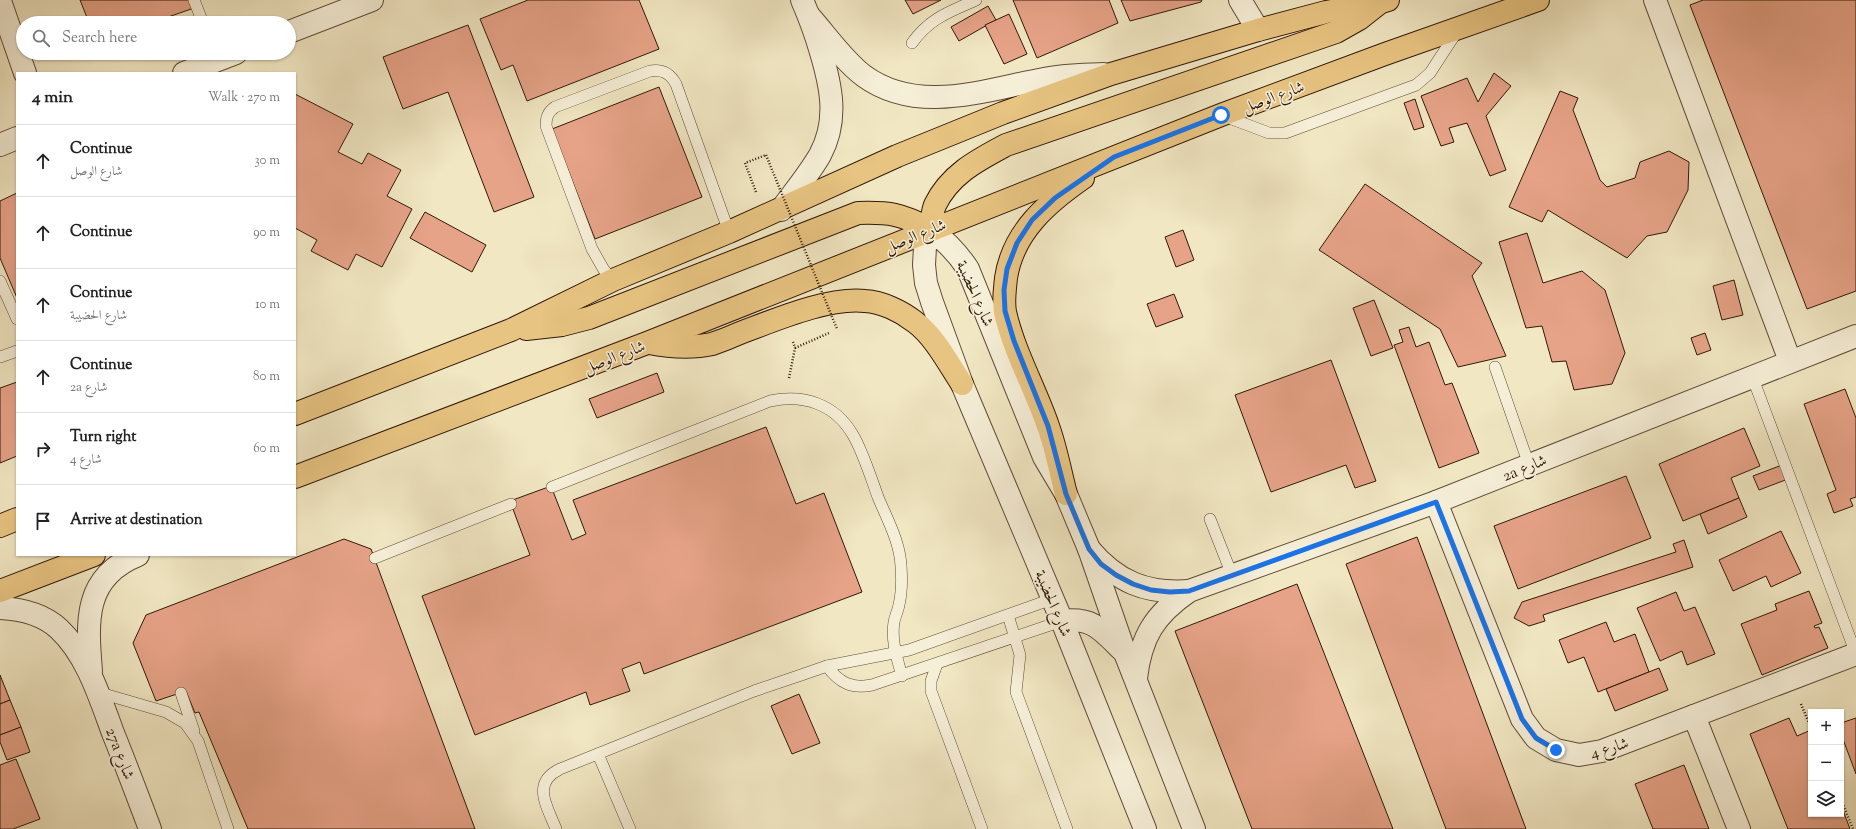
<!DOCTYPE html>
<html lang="en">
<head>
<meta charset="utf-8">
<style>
	body { margin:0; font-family:"Sorts Mill Goudy",Amiri,serif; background:#f2f2f2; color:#222 }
	.controls { position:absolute; right:12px; bottom:12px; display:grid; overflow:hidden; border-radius:0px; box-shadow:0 1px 3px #0004 }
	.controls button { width:36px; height:36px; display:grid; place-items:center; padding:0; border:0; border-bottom:1px solid #e0e0e0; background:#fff; color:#222; font:20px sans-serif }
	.stop { position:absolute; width:12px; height:12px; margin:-9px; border:3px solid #1a73e8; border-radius:50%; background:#fff }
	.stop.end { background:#1a73e8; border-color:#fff; box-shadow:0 1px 4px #0008 }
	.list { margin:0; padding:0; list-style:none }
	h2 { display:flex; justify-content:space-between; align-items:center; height:52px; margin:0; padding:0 16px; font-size:17px }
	h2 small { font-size:13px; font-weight:400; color:#767676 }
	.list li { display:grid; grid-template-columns:26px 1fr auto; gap:12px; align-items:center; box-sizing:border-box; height:72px; padding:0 16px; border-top:1px solid #e0e0e0 }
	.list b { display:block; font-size:15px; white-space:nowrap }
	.list p { margin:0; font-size:13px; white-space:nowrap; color:#767676 }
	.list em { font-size:13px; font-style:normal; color:#767676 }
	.icon { flex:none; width:22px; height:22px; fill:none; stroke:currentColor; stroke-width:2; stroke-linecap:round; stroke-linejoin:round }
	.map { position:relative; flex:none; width:1856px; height:829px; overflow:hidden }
	.search { position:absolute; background:#fff; box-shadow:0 1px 3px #0004; left:16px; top:16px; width:280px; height:44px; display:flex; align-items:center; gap:10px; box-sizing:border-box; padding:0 14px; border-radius:22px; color:#767676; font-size:15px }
	.panel { position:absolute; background:#fff; box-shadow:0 1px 3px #0004; left:16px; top:72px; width:280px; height:484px; border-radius:0px }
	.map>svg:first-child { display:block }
	.building { fill:#e7a388; stroke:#311808 }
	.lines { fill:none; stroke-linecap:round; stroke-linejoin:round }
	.service-casing { stroke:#614c37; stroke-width:12 }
	.minor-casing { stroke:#614c37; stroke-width:24 }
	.tertiary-casing { stroke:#614c37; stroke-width:24 }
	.primary-casing { stroke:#311808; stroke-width:24 }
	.path { stroke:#311808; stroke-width:2.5; stroke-dasharray:1 2; stroke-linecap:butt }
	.service { stroke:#f6efd8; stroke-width:11 }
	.minor { stroke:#f6efd8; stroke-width:22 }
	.tertiary { stroke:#f6efd8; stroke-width:22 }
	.primary { stroke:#e8c482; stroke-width:22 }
	.path-bridge { stroke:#311808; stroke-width:2.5; stroke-dasharray:1 2; stroke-linecap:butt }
	.route { stroke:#1a73e8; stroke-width:5 }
	.labels { text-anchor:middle; stroke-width:3; stroke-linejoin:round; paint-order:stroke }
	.street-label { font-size:16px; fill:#311808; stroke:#f6efd8 }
</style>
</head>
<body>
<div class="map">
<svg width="1856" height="829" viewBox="0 0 1856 829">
	<rect width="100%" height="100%" fill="#f1e7c3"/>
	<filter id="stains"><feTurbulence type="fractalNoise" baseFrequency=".005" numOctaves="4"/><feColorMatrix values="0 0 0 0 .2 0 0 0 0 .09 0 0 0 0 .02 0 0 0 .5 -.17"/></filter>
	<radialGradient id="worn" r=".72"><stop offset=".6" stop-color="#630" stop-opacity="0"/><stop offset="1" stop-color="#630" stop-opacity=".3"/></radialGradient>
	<g class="building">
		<polygon points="80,0 190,0 194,8 151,23 99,23 88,20"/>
		<polygon points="528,0 639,0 659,49 527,101 513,65 501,70 480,19"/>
		<polygon points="905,0 941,0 913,14"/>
		<polygon points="1013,0 1109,0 1118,23 1037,58"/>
		<polygon points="1121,0 1202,0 1201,2 1130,21"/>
		<polygon points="1703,0 1856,0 1856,291 1807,309 1690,5"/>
		<polygon points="988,6 996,20 959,41 951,27"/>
		<polygon points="1009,14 1027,54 1004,64 985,25"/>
		<polygon points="468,25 534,197 494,212 448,92 403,109 383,57"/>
		<polygon points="1494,73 1511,86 1486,116 1506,170 1490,176 1467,123 1449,128 1454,142 1441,146 1421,96 1467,78 1478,102"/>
		<polygon points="659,87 702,197 595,239 552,129"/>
		<polygon points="1560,91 1578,98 1573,110 1600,180 1607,187 1635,178 1640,162 1669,151 1689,162 1688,190 1667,232 1647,236 1627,258 1548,210 1542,222 1509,207"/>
		<polygon points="295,94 353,124 338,152 362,164 368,153 401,170 387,196 412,209 382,267 356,254 348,270 311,251 317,240 295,228"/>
		<polygon points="1415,99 1424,127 1414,130 1404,103"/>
		<polygon points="1365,184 1482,263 1472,276 1506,356 1458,367 1440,329 1319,250"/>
		<polygon points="17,193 17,298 0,258 0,201"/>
		<polygon points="425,212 486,245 472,272 410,238"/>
		<polygon points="1183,230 1194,260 1176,267 1165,237"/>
		<polygon points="1527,233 1543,283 1582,271 1605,290 1625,353 1612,384 1574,390 1566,361 1552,362 1542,326 1526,328 1499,242"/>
		<polygon points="1734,280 1743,315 1722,320 1713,286"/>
		<polygon points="1174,294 1183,317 1156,327 1147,304"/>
		<polygon points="1374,300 1393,348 1371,356 1353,308"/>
		<polygon points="1409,327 1416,347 1429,342 1445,385 1452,383 1479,453 1439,468 1394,345 1403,342 1399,330"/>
		<polygon points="1705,333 1711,350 1697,355 1691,338"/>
		<polygon points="1331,360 1376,481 1355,488 1346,465 1271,492 1235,395"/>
		<polygon points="657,373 664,392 597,418 589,399"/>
		<polygon points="17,382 17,456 0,463 0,388"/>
		<polygon points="1845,389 1856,418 1856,497 1850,499 1853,506 1834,513 1827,494 1836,490 1804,404"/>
		<polygon points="766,427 796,504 824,493 862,592 644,674 640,662 622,669 630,691 590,705 586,692 475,735 422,596 530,555 510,501 551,486 572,540 586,534 573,500"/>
		<polygon points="1744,428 1760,466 1731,478 1739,498 1683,521 1659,464"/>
		<polygon points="1782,465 1788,479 1759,490 1753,476"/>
		<polygon points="1626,476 1651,538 1518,589 1494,526"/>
		<polygon points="1739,498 1747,517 1708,534 1700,514"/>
		<polygon points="1781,531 1801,573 1771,587 1766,576 1733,591 1719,560"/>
		<polygon points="1417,537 1526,829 1446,829 1346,564"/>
		<polygon points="344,539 371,549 475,829 248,829 199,712 195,713 186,691 156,701 133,643 146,615"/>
		<polygon points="1684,540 1693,567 1543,615 1545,621 1529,626 1514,618 1522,602 1676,552 1673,544"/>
		<polygon points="1297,584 1393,829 1252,829 1175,631"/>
		<polygon points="1809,591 1822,623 1814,626 1815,628 1819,627 1828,648 1762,675 1741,624 1777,610 1775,604"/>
		<polygon points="1676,592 1684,611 1695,607 1715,654 1687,665 1682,651 1660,661 1637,608"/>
		<polygon points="1606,622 1614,642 1635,634 1649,672 1598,692 1584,657 1568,663 1559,640"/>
		<polygon points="1659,668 1668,690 1615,711 1606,689"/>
		<polygon points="0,675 10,700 0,704"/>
		<polygon points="799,694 820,743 792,754 771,706"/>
		<polygon points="10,700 21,727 0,735 0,704"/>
		<polygon points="1789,718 1797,736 1811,730 1811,814 1841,814 1841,805 1850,829 1788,829 1750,734"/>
		<polygon points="1856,718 1856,774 1841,734 1841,723"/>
		<polygon points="21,727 30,752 7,760 0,742 0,735"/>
		<polygon points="16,759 40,819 13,829 0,829 0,765"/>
		<polygon points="1684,765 1709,829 1653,829 1635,784"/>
	</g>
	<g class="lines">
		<defs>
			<g id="service">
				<polyline points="194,0 203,23"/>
				<path d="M912,43C930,18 949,12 976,0"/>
				<polyline points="1224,116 1269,133 1285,133 1416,85 1430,73 1458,30"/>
				<path d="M613,280L604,270L592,249L546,126C546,117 548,112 555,107L650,71C662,69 670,73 676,84L729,232"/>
				<polyline points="0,281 17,319"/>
				<polyline points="0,357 17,351"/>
				<polyline points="1495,367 1529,465"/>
				<polyline points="1752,376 1856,654"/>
				<path d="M552,487L770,401C804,394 835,404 853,435C863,452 871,478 878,497C887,519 900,542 901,566C902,579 902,592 899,605C898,611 895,616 894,622C891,641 897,658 902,676"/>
				<polyline points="1210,519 1232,575"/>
				<polyline points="375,558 511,504"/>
				<polyline points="1008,615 1020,655 1016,692 1067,829"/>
				<polyline points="937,664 931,681 931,691 982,829"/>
				<path d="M827,666C839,683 852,689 872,685L1062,621"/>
				<polyline points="97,692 166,712 185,723 198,741 228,829"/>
				<polyline points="181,693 194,731"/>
				<polyline points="598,754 630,829"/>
				<path d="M556,829C547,806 531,783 560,769L754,691L804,674L827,666L909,650L1052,599"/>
			</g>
			<g id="minor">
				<polyline points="1240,0 1258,30"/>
				<polyline points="1655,0 1790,361"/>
				<polyline points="0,1 25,73"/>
				<path d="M810,17C827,36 843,60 864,76C918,115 984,90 1044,79C1063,75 1084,75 1104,74"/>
				<polyline points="289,32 372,0"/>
				<polyline points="184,73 236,53"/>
				<polyline points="0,145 17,138"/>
				<path d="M781,210C794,192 809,174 820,155C839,120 831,85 820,49C815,32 809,16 802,0"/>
				<polyline points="1436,502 1522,719 1536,738 1556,750 1579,755 1602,751 1856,654"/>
				<path d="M1089,549C1117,582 1146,594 1189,591"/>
				<path d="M0,608C21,609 43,614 59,629C87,655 100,698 113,733C126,765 138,797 150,829"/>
				<path d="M91,671C87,622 83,577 138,555"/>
				<path d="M1136,678C1141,637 1154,615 1189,591L1436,502L1856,336"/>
				<polyline points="1694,716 1739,829"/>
			</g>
			<g id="tertiary">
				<path d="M1062,621C1092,617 1101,629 1121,649"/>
				<path d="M1145,829L1062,621L962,384L932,302L926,283L924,265L925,247L930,229C946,241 957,252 968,269L1044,457L1066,494L1089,549L1125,653L1194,829"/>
			</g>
			<g id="primary">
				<path d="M930,229C932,222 932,212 935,205C950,174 978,160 1006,145L1336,32L1359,19L1378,4"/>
				<path d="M526,329L562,325L589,318L858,213C890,212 901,214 930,229"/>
				<path d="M649,343C670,347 690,349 712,344C721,341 731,337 740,333C775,320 828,297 865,301C882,302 901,311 915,322C935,337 948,363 962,384"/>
				<polyline points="295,414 511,330 613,280 729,232 897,156 1003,113 1111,74 1258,30 1326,12 1378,3 1388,0"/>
				<polyline points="295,477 647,343 1221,115 1385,54 1538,0"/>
				<path d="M1066,494C1060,471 1056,448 1048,426C1035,388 1014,352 1005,312C1003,301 1005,289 1006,278C1013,232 1047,203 1083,178"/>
				<polyline points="0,526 17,519"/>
				<polyline points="0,591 94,555"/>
			</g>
		</defs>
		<use href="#service" class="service-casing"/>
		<use href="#minor" class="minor-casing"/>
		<use href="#tertiary" class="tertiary-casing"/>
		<use href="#primary" class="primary-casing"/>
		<g class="path">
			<polyline points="756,192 745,163 766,155"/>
			<polyline points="795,348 829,333"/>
			<polyline points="789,378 795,348 793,342"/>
			<polyline points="1801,704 1811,728"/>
			<polyline points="1841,800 1853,829"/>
		</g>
		<use href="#service" class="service"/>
		<use href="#minor" class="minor"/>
		<use href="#tertiary" class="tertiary"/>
		<use href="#primary" class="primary"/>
		<polyline class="path-bridge" points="766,155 837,329"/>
	</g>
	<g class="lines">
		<polyline class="route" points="1221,115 1114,157 1055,198 1032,220 1017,243 1007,269 1004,290 1005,311 1014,341 1048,426 1066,494 1089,549 1101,564 1116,575 1133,584 1151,590 1170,592 1189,591 1436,502 1522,719 1536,738 1556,750"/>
	</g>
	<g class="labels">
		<g class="street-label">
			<text transform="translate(1273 96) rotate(-20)" y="6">شارع الوصل</text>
			<text transform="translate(915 235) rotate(-22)" y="6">شارع الوصل</text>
			<text transform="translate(976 293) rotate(66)" y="6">شارع الحضيبة</text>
			<text transform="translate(614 356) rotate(-21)" y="6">شارع الوصل</text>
			<text transform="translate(1524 467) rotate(-22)" y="6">2a شارع</text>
			<text transform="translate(1054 603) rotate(67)" y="6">شارع الحضيبة</text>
			<text transform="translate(1609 747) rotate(-17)" y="6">شارع 4</text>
			<text transform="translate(121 753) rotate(69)" y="6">27a شارع</text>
		</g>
	</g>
	<rect width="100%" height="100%" filter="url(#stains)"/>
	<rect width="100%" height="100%" fill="url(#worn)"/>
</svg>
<div class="controls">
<button>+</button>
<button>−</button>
<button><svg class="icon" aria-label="layers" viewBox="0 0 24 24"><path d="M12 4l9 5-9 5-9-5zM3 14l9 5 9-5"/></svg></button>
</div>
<div class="stop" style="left:1221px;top:115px"></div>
<div class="stop end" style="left:1556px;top:750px"></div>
<div class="search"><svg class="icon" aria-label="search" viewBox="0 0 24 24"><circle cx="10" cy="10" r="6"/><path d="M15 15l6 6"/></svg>Search here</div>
<section class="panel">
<h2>4 min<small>Walk · 270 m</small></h2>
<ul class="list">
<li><svg class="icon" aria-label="ahead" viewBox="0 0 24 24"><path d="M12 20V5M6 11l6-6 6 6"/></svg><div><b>Continue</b><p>شارع الوصل</p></div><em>30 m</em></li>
<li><svg class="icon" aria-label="ahead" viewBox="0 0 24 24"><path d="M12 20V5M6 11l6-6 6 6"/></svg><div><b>Continue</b></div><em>90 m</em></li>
<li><svg class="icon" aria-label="ahead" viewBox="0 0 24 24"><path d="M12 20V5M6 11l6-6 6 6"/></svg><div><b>Continue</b><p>شارع الحضيبة</p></div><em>10 m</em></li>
<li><svg class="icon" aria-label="ahead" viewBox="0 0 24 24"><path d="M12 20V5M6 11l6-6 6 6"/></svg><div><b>Continue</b><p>2a شارع</p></div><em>80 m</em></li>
<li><svg class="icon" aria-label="right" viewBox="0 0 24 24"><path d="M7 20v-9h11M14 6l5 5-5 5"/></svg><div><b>Turn right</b><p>شارع 4</p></div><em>60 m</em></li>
<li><svg class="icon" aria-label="arrive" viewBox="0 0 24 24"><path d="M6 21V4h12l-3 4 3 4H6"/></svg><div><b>Arrive at destination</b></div></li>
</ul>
</section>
</div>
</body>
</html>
